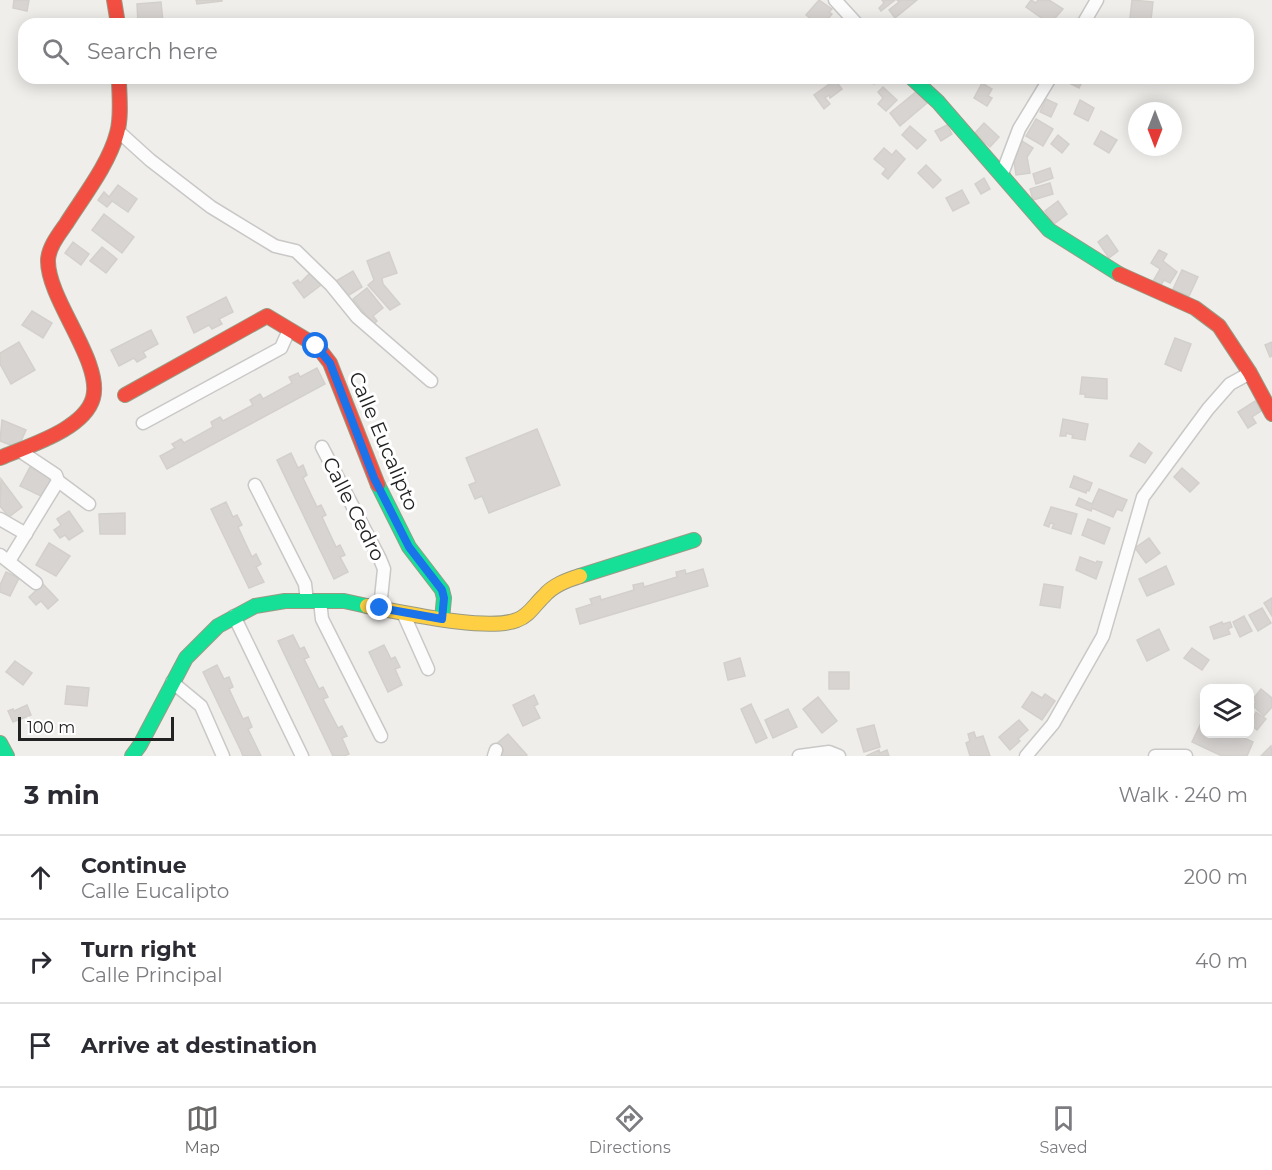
<!DOCTYPE html>
<html lang="en">
<head>
<meta charset="utf-8">
<style>
	body { margin:0; font-family:Montserrat,sans-serif; background:#f2f2f3; color:#2b2b33 }
	.controls { position:absolute; right:18px; bottom:18px; display:grid; overflow:hidden; border-radius:12px; box-shadow:0 3px 15px #0003 }
	.controls button { width:54px; height:54px; display:grid; place-items:center; padding:0; border:0; border-bottom:2px solid #e1e1e2; background:#fff; color:#2b2b33; font:30px sans-serif }
	.compass { position:absolute; left:1128px; top:102px; width:54px; height:54px; border-radius:50%; background:#fff; box-shadow:0 3px 15px #0003; rotate:180deg }
	.scale { position:absolute; left:18px; bottom:15px; width:156px; box-sizing:border-box; padding-left:6px; border:3px solid #222; border-top:0; font-size:16px; line-height:21px; white-space:nowrap; color:#222; -webkit-text-stroke:4px #fff; paint-order:stroke }
	.stop { position:absolute; width:18px; height:18px; margin:-14px; border:4px solid #1a73e8; border-radius:50%; background:#fff }
	.stop.end { background:#1a73e8; border-color:#fff; box-shadow:0 2px 6px #0008 }
	.list { margin:0; padding:0; list-style:none }
	h2 { display:flex; justify-content:space-between; align-items:center; height:78px; margin:0; padding:0 24px; font-size:26px }
	h2 small { font-size:20px; font-weight:400; color:#7c7c81 }
	.list li { display:grid; grid-template-columns:39px 1fr auto; gap:18px; align-items:center; box-sizing:border-box; height:84px; padding:0 24px; border-top:2px solid #e1e1e2 }
	.list b { display:block; font-size:22px; white-space:nowrap }
	.list p { margin:0; font-size:20px; white-space:nowrap; color:#7c7c81 }
	.list em { font-size:20px; font-style:normal; color:#7c7c81 }
	.icon { flex:none; width:33px; height:33px; fill:none; stroke:currentColor; stroke-width:2; stroke-linecap:round; stroke-linejoin:round }
	.map { position:relative; flex:none; width:1272px; height:756px; overflow:hidden }
	.search { position:absolute; background:#fff; box-shadow:0 3px 15px #0003; left:18px; right:18px; top:18px; height:66px; display:flex; align-items:center; gap:15px; box-sizing:border-box; padding:0 21px; border-radius:18px; color:#7c7c81; font-size:22px }
	.sheet { height:330px; background:#fff }
	nav { display:flex; justify-content:space-around; align-items:center; box-sizing:border-box; height:84px; border-top:2px solid #e1e1e2; background:#fff; font-size:16px; color:#7c7c81 }
	nav a { display:grid; justify-items:center; gap:3px }
	nav .on { color:#6a6968 }
	.map>svg:first-child { display:block }
	.building { fill:#d7d4d2; stroke:#d3d0cc; stroke-width:1.5 }
	.lines { fill:none; stroke-linecap:round; stroke-linejoin:round }
	.street-casing { stroke:#c9c8c7; stroke-width:15 }
	.fast-casing { stroke:#999a82; stroke-width:16 }
	.slow-casing { stroke:#999a82; stroke-width:16 }
	.jam-casing { stroke:#999a82; stroke-width:16 }
	.street { stroke:#fdfcfc; stroke-width:12 }
	.fast { stroke:#16e098; stroke-width:14 }
	.slow { stroke:#ffcf43; stroke-width:14 }
	.jam { stroke:#f24e42; stroke-width:14 }
	.route { stroke:#1a73e8; stroke-width:8 }
	.labels { text-anchor:middle; stroke-width:6; stroke-linejoin:round; paint-order:stroke }
	.street-label { font-size:20px; fill:#222; stroke:#fff }
</style>
</head>
<body>
<div class="map">
<svg width="1272" height="756" viewBox="0 0 1272 756">
	<rect width="100%" height="100%" fill="#f0eeeb"/>
	<g class="building">
		<polygon points="14,0 29,0 27,11 13,8"/>
		<polygon points="196,0 222,0 222,1 197,4"/>
		<polygon points="819,0 832,9 829,12 832,14 824,24 817,24 806,15"/>
		<polygon points="882,0 895,0 881,11 879,8 884,3"/>
		<polygon points="897,0 917,0 895,18 889,10 899,2"/>
		<polygon points="1031,0 1036,3 1038,0 1049,0 1063,9 1050,24 1026,7"/>
		<polygon points="1132,0 1153,2 1151,20 1130,18"/>
		<polygon points="161,2 163,22 138,24 137,4"/>
		<polygon points="995,19 1004,24 992,24"/>
		<polygon points="864,78 877,78 874,84"/>
		<polygon points="995,78 1012,78 1010,83"/>
		<polygon points="1067,78 1084,78 1079,88 1069,83"/>
		<polygon points="835,80 842,89 830,98 829,95 825,98 830,104 824,109 814,95"/>
		<polygon points="982,83 992,89 988,96 992,98 987,106 974,98"/>
		<polygon points="883,87 897,100 886,111 878,104 883,98 878,92"/>
		<polygon points="917,91 927,103 900,126 890,113"/>
		<polygon points="1046,99 1057,104 1051,117 1040,112"/>
		<polygon points="1080,100 1094,108 1088,121 1074,114"/>
		<polygon points="1036,119 1053,129 1043,146 1026,136"/>
		<polygon points="984,123 999,137 990,147 975,133"/>
		<polygon points="947,125 952,134 941,141 935,131"/>
		<polygon points="910,126 926,140 917,149 902,135"/>
		<polygon points="1101,131 1117,140 1109,153 1094,144"/>
		<polygon points="1058,135 1069,144 1062,153 1051,144"/>
		<polygon points="1022,141 1033,148 1027,157 1030,173 1016,175 1014,161"/>
		<polygon points="884,148 892,155 896,150 905,159 888,179 882,174 886,169 874,159"/>
		<polygon points="926,165 941,180 933,188 918,173"/>
		<polygon points="1050,168 1053,178 1036,184 1033,174"/>
		<polygon points="984,178 990,189 981,194 975,184"/>
		<polygon points="1050,183 1053,194 1033,200 1030,189"/>
		<polygon points="118,185 137,199 128,212 112,201 107,207 98,200 104,192 109,197"/>
		<polygon points="962,190 969,203 953,211 946,198"/>
		<polygon points="1058,201 1067,214 1054,224 1045,211"/>
		<polygon points="104,214 134,237 122,253 92,230"/>
		<polygon points="1107,235 1118,251 1109,258 1098,242"/>
		<polygon points="73,242 89,254 81,265 65,253"/>
		<polygon points="102,247 117,259 106,273 90,261"/>
		<polygon points="1159,250 1167,254 1163,261 1177,272 1170,283 1164,280 1159,288 1152,283 1160,269 1151,263"/>
		<polygon points="389,252 397,273 382,278 383,284 400,304 390,310 368,285 374,280 367,261"/>
		<polygon points="313,270 321,285 304,298 293,283 298,280 300,283"/>
		<polygon points="1182,270 1198,277 1189,296 1173,289"/>
		<polygon points="353,271 362,287 346,297 336,281"/>
		<polygon points="367,288 383,308 373,316 377,321 372,326 367,320 369,319 353,299"/>
		<polygon points="226,297 233,312 219,319 222,324 212,329 209,325 194,333 187,317"/>
		<polygon points="32,311 52,323 43,338 22,325"/>
		<polygon points="151,330 158,344 143,352 146,357 137,362 134,358 119,366 111,350"/>
		<polygon points="1175,338 1191,344 1181,371 1165,364"/>
		<polygon points="19,342 35,370 11,384 0,364 0,353"/>
		<polygon points="1272,342 1272,356 1270,357 1265,345"/>
		<polygon points="317,368 325,384 167,469 160,456 175,448 172,444 181,439 184,443 213,427 211,422 220,417 223,421 253,405 250,400 260,394 263,399 292,383 289,377 298,373 300,377"/>
		<polygon points="1082,377 1107,379 1107,399 1085,397 1085,394 1080,394"/>
		<polygon points="1255,401 1261,411 1252,417 1256,423 1248,428 1238,412"/>
		<polygon points="1063,419 1088,424 1085,440 1072,438 1073,435 1066,433 1066,436 1060,436"/>
		<polygon points="2,420 26,430 18,448 0,441"/>
		<polygon points="537,429 560,485 489,513 482,496 475,499 469,485 476,482 466,458"/>
		<polygon points="1139,443 1152,453 1145,463 1130,456"/>
		<polygon points="291,453 298,468 303,465 307,475 303,478 317,507 321,505 326,515 322,517 336,547 340,545 345,555 340,557 348,572 334,579 277,460"/>
		<polygon points="30,467 54,479 45,498 20,486"/>
		<polygon points="1182,468 1199,483 1190,492 1174,477"/>
		<polygon points="1074,476 1092,483 1089,491 1087,490 1086,493 1070,487"/>
		<polygon points="1,479 22,507 9,517 0,506"/>
		<polygon points="1099,489 1127,500 1122,511 1117,509 1113,517 1092,508 1091,511 1076,505 1079,498 1092,504"/>
		<polygon points="226,502 233,517 237,515 242,525 238,527 252,557 256,554 261,564 256,567 264,582 249,588 211,509"/>
		<polygon points="1051,507 1077,514 1071,534 1052,528 1054,524 1050,523 1049,527 1044,525"/>
		<polygon points="69,511 83,531 69,540 65,535 60,538 54,530 61,525 57,519"/>
		<polygon points="125,513 125,534 100,534 99,514"/>
		<polygon points="1088,519 1110,528 1104,544 1082,535"/>
		<polygon points="1149,538 1160,553 1146,563 1135,548"/>
		<polygon points="49,543 70,556 56,576 36,565"/>
		<polygon points="1080,557 1096,563 1097,561 1102,562 1096,579 1076,570"/>
		<polygon points="1166,566 1174,584 1147,596 1139,579"/>
		<polygon points="703,569 708,586 580,624 576,609 592,604 590,599 600,596 601,600 634,590 633,585 643,583 644,587 677,577 676,572 685,570 686,574"/>
		<polygon points="6,572 19,578 10,596 0,592 0,585"/>
		<polygon points="43,584 58,600 48,609 41,601 36,605 29,597"/>
		<polygon points="1044,584 1063,587 1060,608 1040,605"/>
		<polygon points="1272,598 1272,616 1264,603"/>
		<polygon points="1262,608 1271,623 1258,631 1249,615"/>
		<polygon points="1244,616 1252,631 1240,637 1233,622"/>
		<polygon points="1222,622 1223,624 1230,622 1232,627 1228,629 1230,634 1214,639 1210,627"/>
		<polygon points="1159,629 1169,650 1147,661 1137,640"/>
		<polygon points="293,635 300,649 304,647 309,657 304,659 319,689 323,687 328,697 323,699 338,728 342,726 347,736 342,738 349,754 344,756 333,756 278,641"/>
		<polygon points="384,645 391,659 395,657 400,667 395,669 402,685 388,692 369,652"/>
		<polygon points="1192,648 1209,660 1202,670 1184,658"/>
		<polygon points="740,658 745,676 728,680 724,663"/>
		<polygon points="15,661 32,673 23,685 6,672"/>
		<polygon points="217,665 224,679 229,677 233,687 229,689 243,719 248,717 252,727 248,729 261,756 243,756 241,751 203,672"/>
		<rect x="829" y="672" width="20" height="17"/>
		<polygon points="67,686 89,688 87,706 65,704"/>
		<polygon points="1261,689 1272,698 1272,707 1264,716 1253,706 1256,702 1253,699"/>
		<polygon points="1032,692 1042,698 1045,694 1055,701 1042,720 1022,707"/>
		<polygon points="534,695 538,704 534,706 540,718 523,726 513,705"/>
		<polygon points="818,697 837,721 822,733 803,709"/>
		<polygon points="751,704 767,738 756,743 741,709"/>
		<polygon points="27,705 31,715 13,722 8,711 13,709 14,711"/>
		<polygon points="788,709 797,727 773,738 765,720"/>
		<polygon points="1256,712 1266,719 1257,730 1250,724"/>
		<polygon points="1203,719 1204,720 1204,734 1235,734 1253,742 1247,756 1222,756 1192,742"/>
		<polygon points="1019,720 1028,730 1018,739 1020,741 1010,750 999,737"/>
		<polygon points="874,725 880,747 864,752 857,729"/>
		<polygon points="974,732 976,738 983,736 990,756 970,756 966,743 970,741 968,734"/>
		<polygon points="508,734 527,755 526,756 503,756 500,753 503,751 496,744"/>
		<polygon points="1271,746 1272,756 1261,756"/>
		<polygon points="879,750 880,753 887,750 889,756 866,756"/>
	</g>
	<g class="lines">
		<defs>
			<g id="street">
				<polyline points="835,0 857,24"/>
				<polyline points="1083,24 1097,0"/>
				<polyline points="118,131 150,160 211,207 275,246 296,251 331,285 357,317 431,381"/>
				<polyline points="1002,174 1019,129 1050,78"/>
				<polyline points="143,423 281,348 289,330"/>
				<polyline points="322,447 380,559 384,569 380,608"/>
				<polyline points="58,481 89,504"/>
				<polyline points="255,485 305,584 307,601"/>
				<polyline points="0,519 26,534"/>
				<polyline points="0,555 36,583"/>
				<polyline points="9,561 58,481 56,475 20,451"/>
				<polyline points="320,601 322,619 381,736"/>
				<polyline points="403,613 428,669"/>
				<polyline points="234,616 302,756"/>
				<polyline points="172,682 201,706 223,756"/>
				<polyline points="494,756 496,750"/>
				<polyline points="799,756 829,752 839,756"/>
				<polyline points="1026,756 1053,724 1103,636 1143,497 1208,409 1230,384 1250,373"/>
				<polyline points="1155,756 1186,756"/>
			</g>
			<g id="fast">
				<polyline points="912,78 938,102 1049,230 1119,274"/>
				<polyline points="378,485 409,547 442,590 444,598 442,619"/>
				<polyline points="580,576 694,540"/>
				<polyline points="0,743 7,756"/>
				<polyline points="132,756 140,745 186,658 218,626 255,606 285,601 344,601 367,606"/>
			</g>
			<path id="slow" d="M367,606C401,612 487,632 517,620C529,616 535,604 544,596C553,585 567,580 580,576"/>
			<g id="jam">
				<polyline points="114,0 118,24"/>
				<polyline points="1119,274 1195,308 1219,326 1250,373 1272,414"/>
				<polyline points="125,395 267,316 317,346 330,363 378,485"/>
				<path d="M0,458C27,446 84,430 93,398C103,362 48,300 48,261C48,248 59,234 66,224C83,197 109,164 117,133C122,116 119,95 119,78"/>
			</g>
		</defs>
		<use href="#street" class="street-casing"/>
		<use href="#fast" class="fast-casing"/>
		<use href="#slow" class="slow-casing"/>
		<use href="#jam" class="jam-casing"/>
		<use href="#street" class="street"/>
		<use href="#fast" class="fast"/>
		<use href="#slow" class="slow"/>
		<use href="#jam" class="jam"/>
	</g>
	<g class="lines">
		<polyline class="route" points="316,346 330,363 374,478 409,547 442,590 444,598 442,619 380,608"/>
	</g>
	<g class="labels">
		<g class="street-label">
			<text transform="translate(384 441) rotate(67)" y="7">Calle Eucalipto</text>
			<text transform="translate(354 509) rotate(63)" y="7">Calle Cedro</text>
		</g>
	</g>
</svg>
<div class="controls">
<button><svg class="icon" aria-label="layers" viewBox="0 0 24 24"><path d="M12 4l9 5-9 5-9-5zM3 14l9 5 9-5"/></svg></button>
</div>
<svg class="compass" viewBox="-18 -18 36 36"><path d="M0-13l5 13h-10z" fill="#e53935"/><path d="M0 13l5-13h-10z" fill="#7c7c81"/></svg>
<div class="scale">100 m</div>
<div class="stop" style="left:316px;top:346px"></div>
<div class="stop end" style="left:380px;top:608px"></div>
<div class="search"><svg class="icon" aria-label="search" viewBox="0 0 24 24"><circle cx="10" cy="10" r="6"/><path d="M15 15l6 6"/></svg>Search here</div>
</div>
<section class="sheet">
<h2>3 min<small>Walk · 240 m</small></h2>
<ul class="list">
<li><svg class="icon" aria-label="ahead" viewBox="0 0 24 24"><path d="M12 20V5M6 11l6-6 6 6"/></svg><div><b>Continue</b><p>Calle Eucalipto</p></div><em>200 m</em></li>
<li><svg class="icon" aria-label="right" viewBox="0 0 24 24"><path d="M7 20v-9h11M14 6l5 5-5 5"/></svg><div><b>Turn right</b><p>Calle Principal</p></div><em>40 m</em></li>
<li><svg class="icon" aria-label="arrive" viewBox="0 0 24 24"><path d="M6 21V4h12l-3 4 3 4H6"/></svg><div><b>Arrive at destination</b></div></li>
</ul>
</section>
<nav>
<a class="on"><svg class="icon" aria-label="map" viewBox="0 0 24 24"><path d="M3 6l6-2 6 2 6-2v14l-6 2-6-2-6 2zM9 4v14M15 6v14"/></svg>Map</a>
<a><svg class="icon" aria-label="directions" viewBox="0 0 24 24"><path d="M12 3l9 9-9 9-9-9zM9 14v-3h6M13 9l2 2-2 2"/></svg>Directions</a>
<a><svg class="icon" aria-label="saved" viewBox="0 0 24 24"><path d="M7 4h10v16l-5-4-5 4z"/></svg>Saved</a>
</nav>
</body>
</html>
